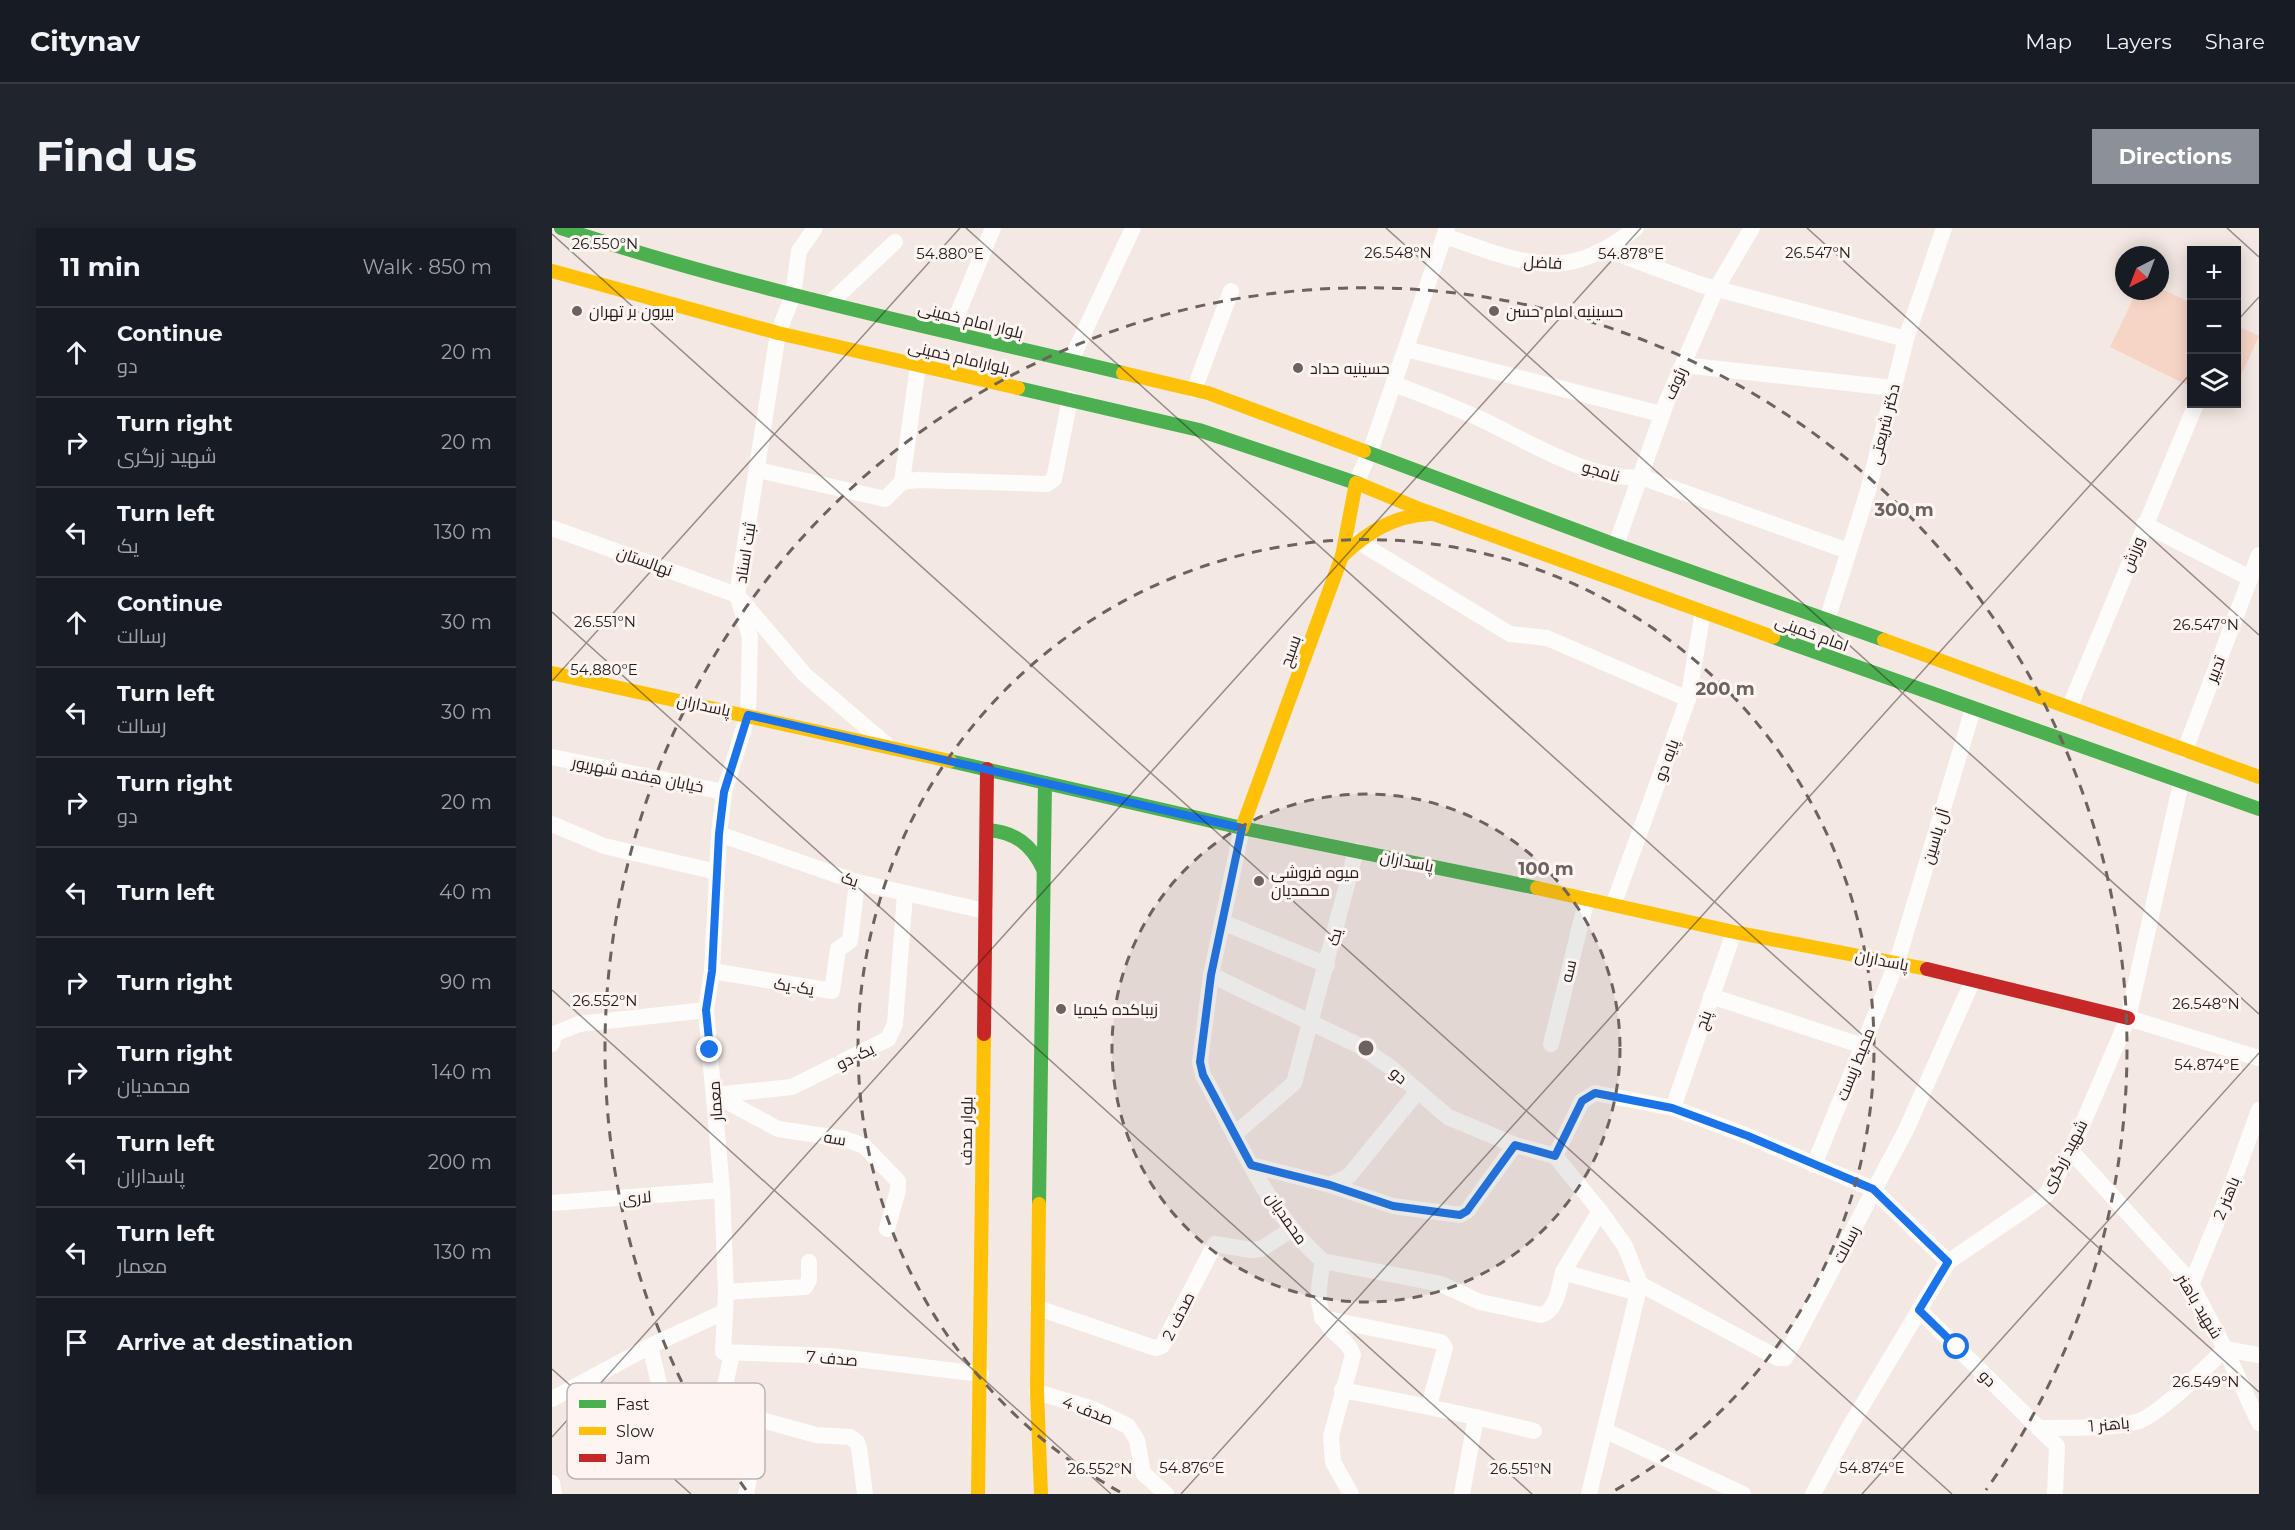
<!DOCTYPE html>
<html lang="en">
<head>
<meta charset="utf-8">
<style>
	body { margin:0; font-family:Montserrat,Cairo,sans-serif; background:#20242c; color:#f1f3f6 }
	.controls { position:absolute; right:18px; top:18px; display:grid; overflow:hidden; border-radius:0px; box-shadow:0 3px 15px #0003 }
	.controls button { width:54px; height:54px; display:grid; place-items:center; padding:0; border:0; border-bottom:2px solid #363941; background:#171b24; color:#f1f3f6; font:30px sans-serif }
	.compass { position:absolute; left:1563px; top:18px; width:54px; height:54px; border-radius:50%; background:#171b24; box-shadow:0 3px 15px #0003; rotate:222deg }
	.stop { position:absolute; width:18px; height:18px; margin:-14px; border:4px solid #1a73e8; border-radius:50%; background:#fff }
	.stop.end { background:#1a73e8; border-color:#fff; box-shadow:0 2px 6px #0008 }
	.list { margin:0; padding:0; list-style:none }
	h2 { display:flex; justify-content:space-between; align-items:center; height:78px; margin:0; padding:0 24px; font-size:26px }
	h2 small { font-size:20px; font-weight:400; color:#9ea1a6 }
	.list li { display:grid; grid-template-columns:39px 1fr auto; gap:18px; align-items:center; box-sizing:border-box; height:90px; padding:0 24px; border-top:2px solid #363941 }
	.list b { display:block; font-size:22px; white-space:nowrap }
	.list p { margin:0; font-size:20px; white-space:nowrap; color:#9ea1a6 }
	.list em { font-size:20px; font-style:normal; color:#9ea1a6 }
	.icon { flex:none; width:33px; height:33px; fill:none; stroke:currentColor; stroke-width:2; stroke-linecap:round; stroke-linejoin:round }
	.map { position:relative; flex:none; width:1707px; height:1266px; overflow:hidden; border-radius:0px }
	header { display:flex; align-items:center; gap:36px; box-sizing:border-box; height:84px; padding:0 30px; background:#171b24; border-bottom:2px solid #363941 }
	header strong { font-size:28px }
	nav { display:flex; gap:33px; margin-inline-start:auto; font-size:21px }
	.intro { display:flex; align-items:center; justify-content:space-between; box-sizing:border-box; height:144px; padding:0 36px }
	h1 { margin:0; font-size:42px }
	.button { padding:15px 27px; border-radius:0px; background:#8c9099; color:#fff; font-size:21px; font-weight:700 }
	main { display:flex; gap:36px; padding:0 36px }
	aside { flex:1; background:#171b24; border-radius:0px; box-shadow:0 3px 15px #0003 }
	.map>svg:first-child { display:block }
	.green { fill:#f7d5c6 }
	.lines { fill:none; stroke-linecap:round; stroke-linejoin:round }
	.street { stroke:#fdfcfb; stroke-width:16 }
	.fast { stroke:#4caf50; stroke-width:14 }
	.slow { stroke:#ffc107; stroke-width:14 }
	.jam { stroke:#c62828; stroke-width:14 }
	.route { stroke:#1a73e8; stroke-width:8 }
	.ticks { fill:none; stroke:#231c19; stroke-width:1.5; stroke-opacity:0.45 }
	.ring { fill:none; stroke:#6c635f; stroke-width:3; stroke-dasharray:10 8 }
	.poi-dot { fill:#6c635f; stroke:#fdf5f1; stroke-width:2 }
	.labels { text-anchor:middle; stroke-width:6; stroke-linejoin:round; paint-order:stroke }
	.street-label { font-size:16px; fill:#231c19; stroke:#fdf5f1 }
	.poi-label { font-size:16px; fill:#231c19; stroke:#fdf5f1; text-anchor:start }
	.key { fill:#fdf5f1; stroke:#bcb4b0; stroke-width:1.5 }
	.key-label { font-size:16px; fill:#231c19 }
	.ticks-label { font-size:15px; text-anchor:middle; fill:#231c19; stroke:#fdf5f1; stroke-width:6; stroke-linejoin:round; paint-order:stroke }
	.centre { fill:#6c635f; stroke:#fdf5f1; stroke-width:3 }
	.ring-label { font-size:18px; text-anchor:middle; font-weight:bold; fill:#6c635f; stroke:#fdf5f1; stroke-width:6; stroke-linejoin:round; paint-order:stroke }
</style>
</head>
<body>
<header>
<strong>Citynav</strong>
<nav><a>Map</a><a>Layers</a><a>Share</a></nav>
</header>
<div class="intro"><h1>Find us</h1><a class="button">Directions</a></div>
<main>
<aside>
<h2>11 min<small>Walk · 850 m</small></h2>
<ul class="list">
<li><svg class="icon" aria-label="ahead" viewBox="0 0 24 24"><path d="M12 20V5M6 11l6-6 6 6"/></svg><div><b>Continue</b><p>دو</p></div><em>20 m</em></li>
<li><svg class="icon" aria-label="right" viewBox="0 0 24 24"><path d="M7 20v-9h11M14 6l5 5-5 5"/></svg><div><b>Turn right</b><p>شهید زرگری</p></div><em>20 m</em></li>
<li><svg class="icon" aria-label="left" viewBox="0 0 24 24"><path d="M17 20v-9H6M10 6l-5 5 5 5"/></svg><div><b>Turn left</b><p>یک</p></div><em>130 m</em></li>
<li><svg class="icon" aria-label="ahead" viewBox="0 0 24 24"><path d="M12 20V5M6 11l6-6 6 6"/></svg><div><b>Continue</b><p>رسالت</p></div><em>30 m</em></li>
<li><svg class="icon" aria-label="left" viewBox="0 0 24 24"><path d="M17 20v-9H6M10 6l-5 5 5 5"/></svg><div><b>Turn left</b><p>رسالت</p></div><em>30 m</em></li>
<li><svg class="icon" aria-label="right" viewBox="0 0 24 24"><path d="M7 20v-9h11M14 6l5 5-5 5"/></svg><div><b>Turn right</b><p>دو</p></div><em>20 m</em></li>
<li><svg class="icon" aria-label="left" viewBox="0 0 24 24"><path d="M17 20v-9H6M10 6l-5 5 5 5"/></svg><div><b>Turn left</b></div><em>40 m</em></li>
<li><svg class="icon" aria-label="right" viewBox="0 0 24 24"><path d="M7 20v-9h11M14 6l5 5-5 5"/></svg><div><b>Turn right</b></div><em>90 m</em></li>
<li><svg class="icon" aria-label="right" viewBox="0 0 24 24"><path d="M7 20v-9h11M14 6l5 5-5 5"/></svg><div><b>Turn right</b><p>محمدیان</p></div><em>140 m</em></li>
<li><svg class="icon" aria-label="left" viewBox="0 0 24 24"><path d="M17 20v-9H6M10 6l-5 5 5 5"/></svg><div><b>Turn left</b><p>پاسداران</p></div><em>200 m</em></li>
<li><svg class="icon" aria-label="left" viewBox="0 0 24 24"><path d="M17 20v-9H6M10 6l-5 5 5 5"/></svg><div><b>Turn left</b><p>معمار</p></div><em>130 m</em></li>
<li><svg class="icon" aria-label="arrive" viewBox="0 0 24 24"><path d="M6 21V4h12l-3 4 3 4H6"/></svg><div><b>Arrive at destination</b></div></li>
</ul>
</aside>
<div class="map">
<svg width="1707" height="1266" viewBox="0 0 1707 1266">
	<rect width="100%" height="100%" fill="#f3e8e2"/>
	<g class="green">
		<polygon points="1608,60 1639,75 1639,159 1558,119 1585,63 1608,63"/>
		<polygon points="1684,97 1707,108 1685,156 1684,156"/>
	</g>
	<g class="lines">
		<g class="street">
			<polyline points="263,0 247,23 241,67 226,105 185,367 253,447 334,516"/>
			<path d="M893,8C972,35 1012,57 1084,0"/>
			<polyline points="1055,22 1150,57 1354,111"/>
			<polyline points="279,74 343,14"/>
			<polyline points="398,104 441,0"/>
			<polyline points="854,121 1109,186"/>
			<polyline points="519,132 581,0"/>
			<polyline points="1131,137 1341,160"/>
			<path d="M842,156C872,167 902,179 931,192C975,213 1041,254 1089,249L1296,323"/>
			<polyline points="642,162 679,63"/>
			<polyline points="206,242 333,271 350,254 366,137"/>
			<polyline points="350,254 365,252 495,256 502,251 518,171"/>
			<polyline points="804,255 818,224 895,0"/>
			<polyline points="1592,296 1698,350"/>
			<polyline points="0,300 185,367 198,409 196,487 172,564 167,606 160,743 154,782 170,962 174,1064 171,1124 279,1128 429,1146"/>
			<polyline points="805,313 958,406 995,410 1136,471"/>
			<polyline points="1064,317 1115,173 1164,61 1200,0"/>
			<polyline points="1275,392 1316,263 1354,111 1392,0"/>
			<polyline points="1518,478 1644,176"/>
			<polyline points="1633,522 1707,327"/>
			<polyline points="0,529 172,564"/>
			<polyline points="0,596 52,618 165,644"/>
			<path d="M690,600L659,747L648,834L651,847C686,910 716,986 771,1033C766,1061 761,1084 783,1105C791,1112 798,1117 801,1127L779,1208L781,1234L799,1266"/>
			<polyline points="167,606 305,654 433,683"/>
			<polyline points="1062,675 1136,471 1151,384"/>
			<polyline points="670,694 775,737"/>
			<polyline points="160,743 280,763 286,721 298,713 305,654"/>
			<polyline points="659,747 806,817 838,839 896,889 963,917 1003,928"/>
			<polyline points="1159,768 1311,818"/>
			<polyline points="1576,790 1707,830"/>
			<polyline points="0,816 2,806 27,796 154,782"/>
			<polyline points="999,816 1035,670"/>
			<polyline points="163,867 240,859 336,811 343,796 353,666"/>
			<polyline points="163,867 226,901 293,911 312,918 346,953 346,962 335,1001"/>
			<polyline points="1121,880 1182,704"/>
			<polyline points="684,905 742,855 804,623"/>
			<polyline points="1519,923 1637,1052 1673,1121 1707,1195"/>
			<polyline points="699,937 778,957 797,948 866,863"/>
			<polyline points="1262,937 1345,734 1421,481"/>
			<polyline points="778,957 841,978 908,987 915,983 963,917"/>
			<polyline points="0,975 170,962"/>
			<path d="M771,1033L889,1056L928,1074L989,1087C1005,1083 1007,1059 1011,1044L1086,1065"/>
			<polyline points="1011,1044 1048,983"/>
			<polyline points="1088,1056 1226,1130 1233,1130 1354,902 1421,752"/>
			<polyline points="1639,1057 1680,957 1707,882"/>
			<polyline points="174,1064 253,1059 257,1052 257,1034"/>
			<polyline points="486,1080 603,1120 610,1118 663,1016 699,1022 709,1021 740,1001"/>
			<polyline points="1367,1082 1505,1218 1503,1266"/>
			<polyline points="770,1090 889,1114 893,1120 877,1177"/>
			<polyline points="98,1118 116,1193 121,1198 159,1201 180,1217 197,1250 194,1266"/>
			<polyline points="180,1126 170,1171 174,1182 264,1207 298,1209 305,1214 307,1220 313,1266"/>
			<path d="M790,1162C854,1174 918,1187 982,1203"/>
			<polyline points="485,1164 541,1181 576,1198 585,1212 591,1245 614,1266"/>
			<polyline points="0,1171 98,1118 172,1084"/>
			<path d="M1486,1200C1518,1199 1553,1202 1584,1194C1607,1188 1654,1139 1673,1121L1707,1127"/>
			<polyline points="1054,1203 1191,1266"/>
			<polyline points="0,1255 2,1266"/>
			<polyline points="910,1266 924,1189"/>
			<polyline points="1037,1266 1088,1056 1073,1018 1048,983 1003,928 1030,873 1043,865 1121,880 1196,908 1321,961 1396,1034"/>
			<polyline points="1261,1266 1295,1203 1396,1034 1494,967 1519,923 1576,790 1629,555"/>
		</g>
		<g class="fast">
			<path d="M9,0C192,61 383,100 571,145"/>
			<polyline points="466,160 647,202 807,256"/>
			<polyline points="812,223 1064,317 1332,412"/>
			<polyline points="1221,409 1707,581"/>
			<polyline points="398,533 690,600 985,660"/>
			<path d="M435,602C463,604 479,616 491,641"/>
			<polyline points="487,976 493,555"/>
		</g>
		<g class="slow">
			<polyline points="0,43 226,105 466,160"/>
			<polyline points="571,145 656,165 812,223"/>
			<polyline points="807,256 865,280 1221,409"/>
			<path d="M790,328C816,304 841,288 877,286"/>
			<polyline points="1332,412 1707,549"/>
			<polyline points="0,445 398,533"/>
			<polyline points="690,600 790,328 804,255"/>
			<polyline points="985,660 1182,704 1375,741"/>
			<polyline points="487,976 485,1164 489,1266"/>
			<polyline points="426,1266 432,806"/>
		</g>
		<g class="jam">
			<polyline points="1375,741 1576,790"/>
			<polyline points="432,806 435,541"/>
		</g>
	</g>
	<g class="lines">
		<polyline class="route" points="158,822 154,782 160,743 167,606 172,564 196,487 690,600 659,747 648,834 651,847 699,937 778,957 841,978 908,987 915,983 963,917 1003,928 1030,873 1043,865 1120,880 1196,908 1321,961 1396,1034 1367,1082 1405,1119"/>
	</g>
	<path class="ticks" d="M414,0L1707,1164M834,0L1707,786M1255,0L1707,407M1675,0L1707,29M0,6L1400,1266M1684,94L1707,69M0,384L980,1266M0,453L408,0M0,762L559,1266M0,1141L139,1266M0,1209L1089,0M629,1266L1640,144M1310,1266L1707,825"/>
	<circle cx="814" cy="820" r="254" fill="#6c635f" fill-opacity=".12"/>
	<g class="ring">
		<circle cx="814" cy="820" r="254"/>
		<path d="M568 1264A508 508 0 1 1 1060 1264"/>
		<path d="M194 1262A761 761 0 1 1 1434 1262"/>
	</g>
	<g class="poi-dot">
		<circle cx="25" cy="83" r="6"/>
		<circle cx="942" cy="83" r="6"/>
		<circle cx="746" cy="140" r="6"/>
		<circle cx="707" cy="653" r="6"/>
		<circle cx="509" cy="781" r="6"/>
	</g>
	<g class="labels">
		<g class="street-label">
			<text transform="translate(991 34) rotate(3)" y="6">فاضل</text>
			<text transform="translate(419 92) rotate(14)" y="6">بلوار امام خمینی</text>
			<text transform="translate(407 129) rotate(13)" y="6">بلوارامام خمینی</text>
			<text transform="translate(1123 155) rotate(-66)" y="6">رئوف</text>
			<text transform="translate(1332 196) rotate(-76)" y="6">دکتر شریعتی</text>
			<text transform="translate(1049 243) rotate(17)" y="6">نامجو</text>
			<text transform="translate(193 325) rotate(-81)" y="6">ثبت اسناد</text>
			<text transform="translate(1580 326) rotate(-68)" y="6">ورزش</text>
			<text transform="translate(93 333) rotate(20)" y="6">نهالستان</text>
			<text transform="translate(1260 405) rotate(20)" y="6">امام خمینی</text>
			<text transform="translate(738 423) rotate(-70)" y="6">بسیح</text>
			<text transform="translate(1663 441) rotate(-69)" y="6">تدبیر</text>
			<text transform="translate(152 477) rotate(12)" y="6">پاسداران</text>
			<text transform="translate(1114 532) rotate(-70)" y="6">پایه دو</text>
			<text transform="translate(86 546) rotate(11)" y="6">خیابان هفده شهریور</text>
			<text transform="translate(1383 608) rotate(-73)" y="6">آل یاسین</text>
			<text transform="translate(855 633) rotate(11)" y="6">پاسداران</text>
			<text transform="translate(298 651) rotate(18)" y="6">یک</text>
			<text transform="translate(782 709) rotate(-76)" y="6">یک</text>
			<text transform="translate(1330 732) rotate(11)" y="6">پاسداران</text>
			<text transform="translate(1016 743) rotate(-77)" y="6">سه</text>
			<text transform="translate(242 758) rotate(9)" y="6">یک-یک</text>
			<text transform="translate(1151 792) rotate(-71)" y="6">پنج</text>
			<text transform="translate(303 828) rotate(-26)" y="6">یک-دو</text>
			<text transform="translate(1303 836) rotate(-68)" y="6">محیط زیست</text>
			<text transform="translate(847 847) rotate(40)" y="6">دو</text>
			<text transform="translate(163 873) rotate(-94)" y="6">معمار</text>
			<text transform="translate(414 903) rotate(-89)" y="6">بلوار صدف</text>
			<text transform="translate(283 910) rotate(10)" y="6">سه</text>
			<text transform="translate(1512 928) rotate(-62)" y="6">شهید زرگری</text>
			<text transform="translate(85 969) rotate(-4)" y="6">لاری</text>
			<text transform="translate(1674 970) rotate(-68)" y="6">باهنر 2</text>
			<text transform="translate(735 990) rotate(55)" y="6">محمدیان</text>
			<text transform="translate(1294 1016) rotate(-63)" y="6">رسالت</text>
			<text transform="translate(1648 1078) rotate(59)" y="6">شهید باهنر</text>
			<text transform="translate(626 1088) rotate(-63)" y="6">صدف 2</text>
			<text transform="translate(280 1130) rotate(5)" y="6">صدف 7</text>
			<text transform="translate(1436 1150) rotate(45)" y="6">دو</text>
			<text transform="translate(536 1182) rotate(21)" y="6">صدف 4</text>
			<text transform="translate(1557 1196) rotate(-5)" y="6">باهنر 1</text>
		</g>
		<g class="poi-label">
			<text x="37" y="89">بیرون بر تهران</text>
			<text x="954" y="89">حسینیه امام حسن</text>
			<text x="758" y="146">حسینیه حداد</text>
			<text x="719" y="650">میوه فروشی<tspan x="719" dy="18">محمدیان</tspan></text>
			<text x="521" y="787">زیباکده کیمیا</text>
		</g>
	</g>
	<rect x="15" y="1155" width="198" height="96" rx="9" class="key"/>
	<rect x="27" y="1172" width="27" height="8" fill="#4caf50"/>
	<rect x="27" y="1199" width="27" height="8" fill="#ffc107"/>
	<rect x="27" y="1226" width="27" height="8" fill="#c62828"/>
	<g class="key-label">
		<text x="64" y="1182">Fast</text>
		<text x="64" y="1209">Slow</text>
		<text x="64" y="1236">Jam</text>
	</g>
	<g class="ticks-label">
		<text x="53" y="21">26.550°N</text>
		<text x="846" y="30">26.548°N</text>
		<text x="1266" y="30">26.547°N</text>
		<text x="398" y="31">54.880°E</text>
		<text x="1079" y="31">54.878°E</text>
		<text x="53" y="399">26.551°N</text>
		<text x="1654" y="402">26.547°N</text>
		<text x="52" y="447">54.880°E</text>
		<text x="53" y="778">26.552°N</text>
		<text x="1654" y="781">26.548°N</text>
		<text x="1655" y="842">54.874°E</text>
		<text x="1654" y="1159">26.549°N</text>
		<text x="640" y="1245">54.876°E</text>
		<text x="1320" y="1245">54.874°E</text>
		<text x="548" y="1246">26.552°N</text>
		<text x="969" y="1246">26.551°N</text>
	</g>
	<circle cx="814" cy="820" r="9" class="centre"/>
	<g class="ring-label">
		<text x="1352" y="288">300 m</text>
		<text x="1173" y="467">200 m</text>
		<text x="994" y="647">100 m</text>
	</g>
</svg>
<div class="controls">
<button>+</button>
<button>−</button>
<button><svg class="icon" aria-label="layers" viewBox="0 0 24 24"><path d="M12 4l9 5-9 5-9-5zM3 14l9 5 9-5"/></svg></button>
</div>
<svg class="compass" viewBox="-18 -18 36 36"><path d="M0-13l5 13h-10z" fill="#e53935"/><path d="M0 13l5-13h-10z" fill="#9ea1a6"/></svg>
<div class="stop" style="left:1405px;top:1119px"></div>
<div class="stop end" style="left:158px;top:822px"></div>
</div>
</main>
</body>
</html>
